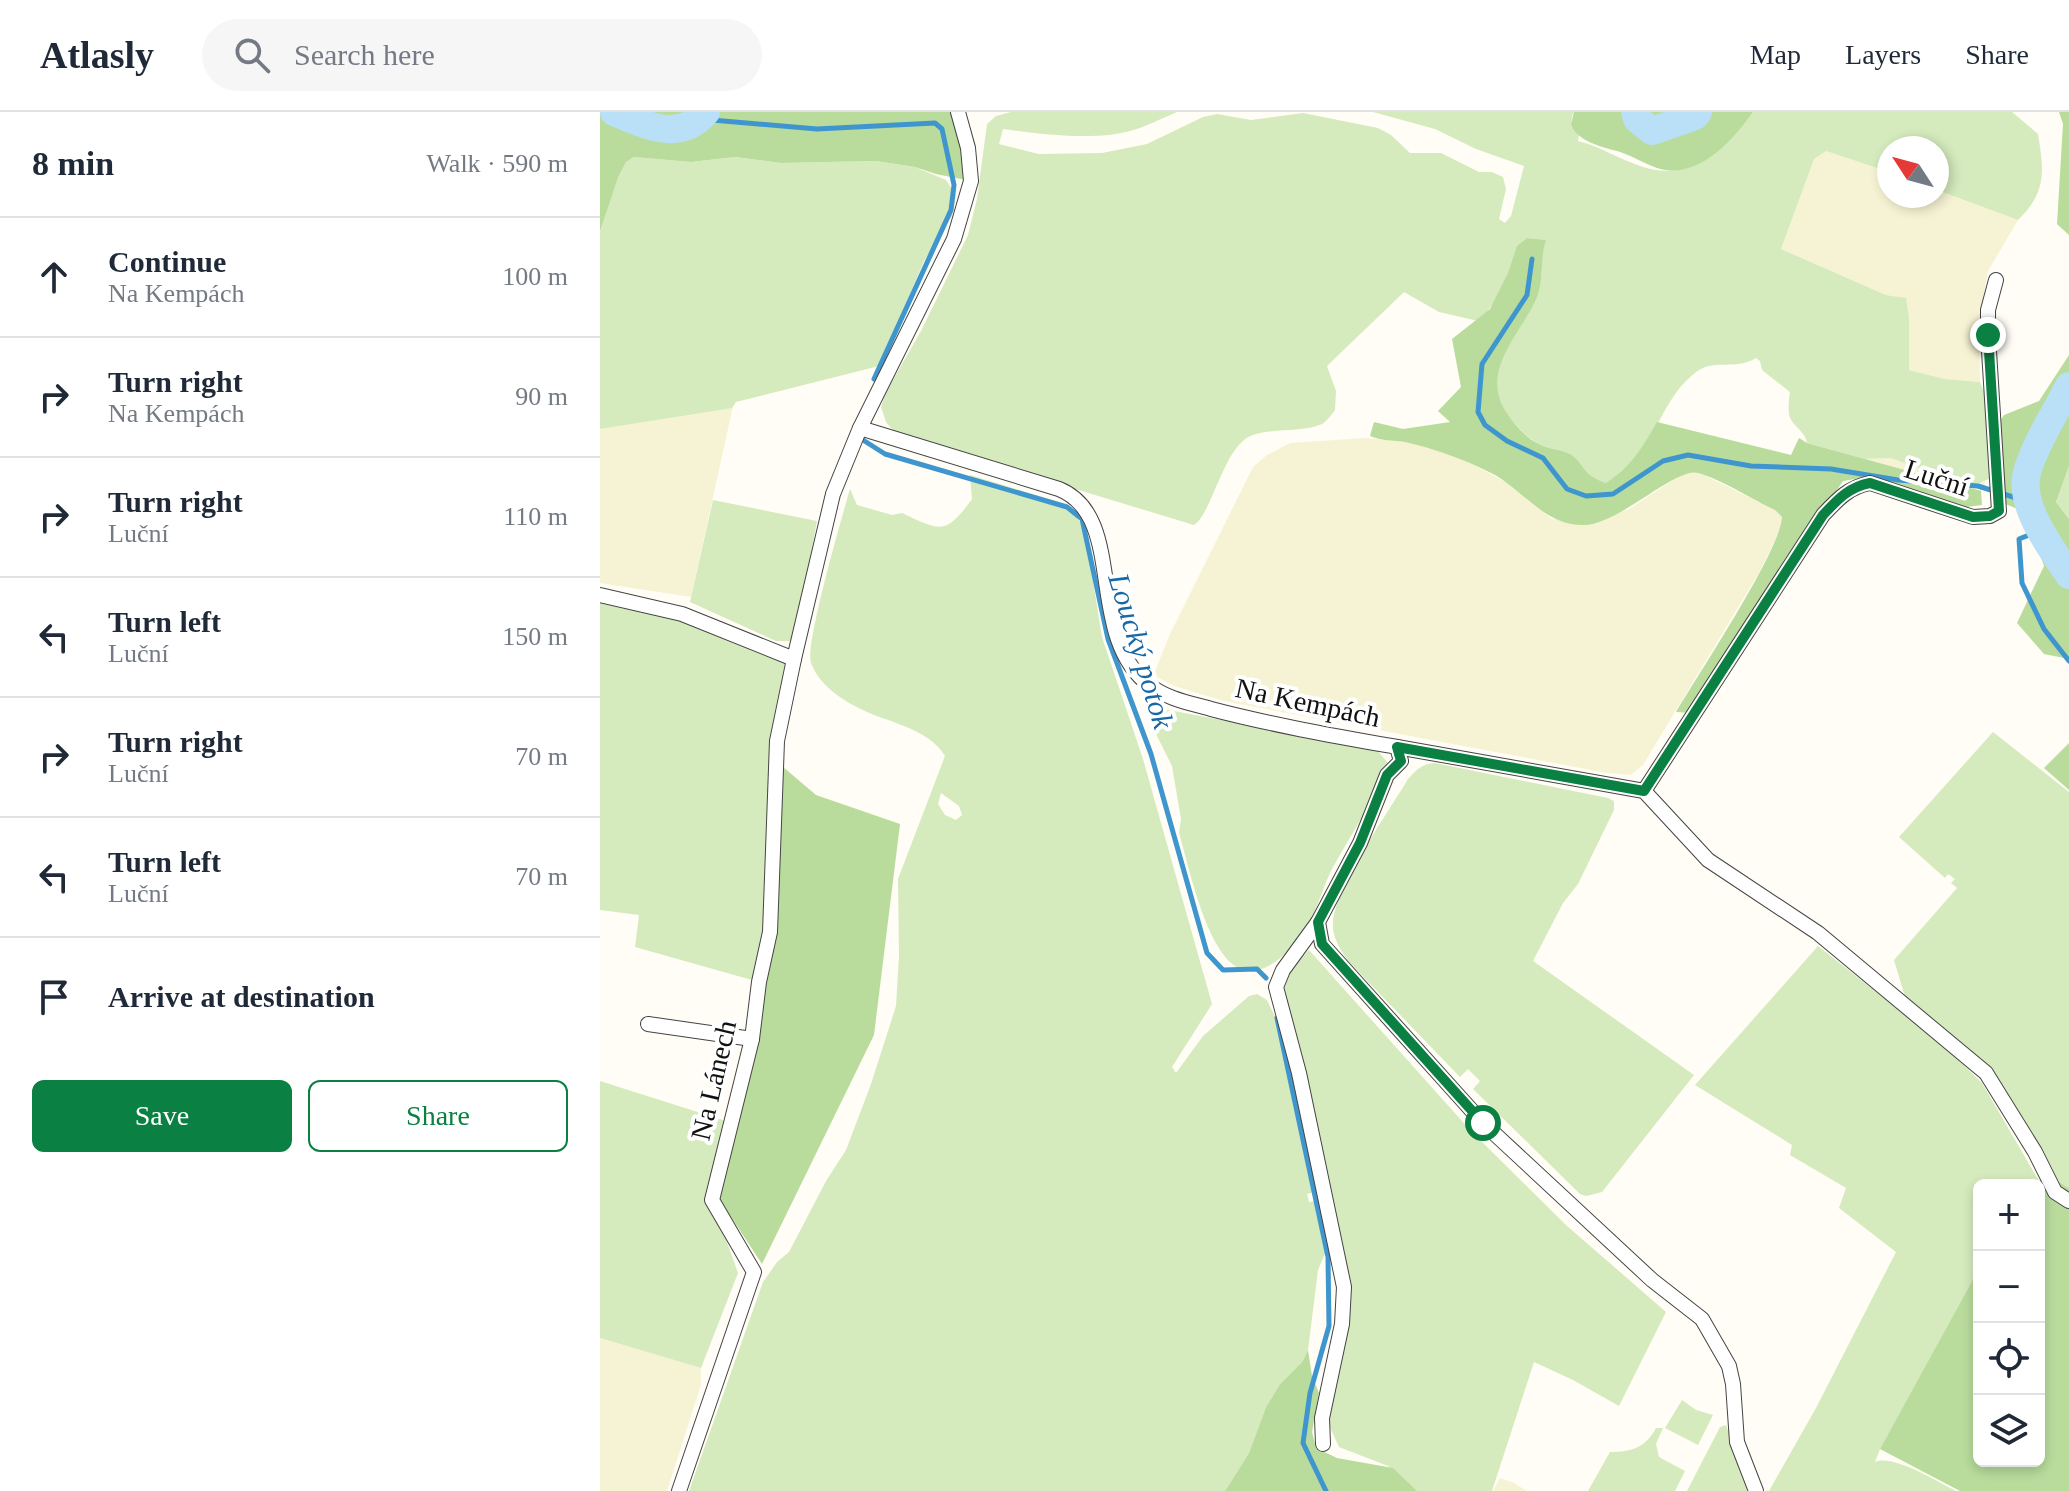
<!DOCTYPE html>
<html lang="en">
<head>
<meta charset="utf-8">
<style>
	body { margin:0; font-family:Georgia,serif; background:#f6f6f7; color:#1f2937 }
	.controls { position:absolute; right:24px; bottom:24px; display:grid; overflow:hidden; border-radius:12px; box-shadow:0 4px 12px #0003 }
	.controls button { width:72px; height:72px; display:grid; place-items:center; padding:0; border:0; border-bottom:2px solid #e0e1e3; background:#fff; color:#1f2937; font:40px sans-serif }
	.compass { position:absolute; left:1277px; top:24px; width:72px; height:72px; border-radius:50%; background:#fff; box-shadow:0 4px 12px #0003; rotate:306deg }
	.stop { position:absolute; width:24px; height:24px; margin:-18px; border:6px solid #0b8043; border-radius:50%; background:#fff }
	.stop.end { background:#0b8043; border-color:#fff; box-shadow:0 2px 8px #0008 }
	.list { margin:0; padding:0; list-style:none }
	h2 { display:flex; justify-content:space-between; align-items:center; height:104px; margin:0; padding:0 32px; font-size:34px }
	h2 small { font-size:26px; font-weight:400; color:#747a83 }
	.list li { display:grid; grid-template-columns:52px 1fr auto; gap:24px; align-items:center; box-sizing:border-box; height:120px; padding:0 32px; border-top:2px solid #e0e1e3 }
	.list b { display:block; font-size:30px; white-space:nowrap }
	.list p { margin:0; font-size:26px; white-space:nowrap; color:#747a83 }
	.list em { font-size:26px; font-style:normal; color:#747a83 }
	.actions { display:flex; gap:16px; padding:24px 32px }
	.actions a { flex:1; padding:18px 0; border:2px solid #0b8043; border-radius:12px; text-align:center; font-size:28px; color:#0b8043 }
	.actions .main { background:#0b8043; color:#fff }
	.icon { flex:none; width:44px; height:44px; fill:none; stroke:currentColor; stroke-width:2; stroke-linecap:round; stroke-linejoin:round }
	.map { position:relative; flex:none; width:1469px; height:1379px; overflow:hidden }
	header { display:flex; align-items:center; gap:48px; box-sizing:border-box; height:112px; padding:0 40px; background:#fff; border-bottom:2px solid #e0e1e3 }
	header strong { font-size:38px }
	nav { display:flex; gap:44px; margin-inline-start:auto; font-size:28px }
	.search { width:560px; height:72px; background:#f6f6f7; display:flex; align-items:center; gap:20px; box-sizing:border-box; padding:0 28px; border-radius:44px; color:#747a83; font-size:30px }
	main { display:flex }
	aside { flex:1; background:#fff }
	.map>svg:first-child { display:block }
	.farmland { fill:#f6f3d4 }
	.green { fill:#d5ebbd; fill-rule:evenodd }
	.forest { fill:#b9dc9c }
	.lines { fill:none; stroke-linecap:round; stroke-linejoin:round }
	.stream { stroke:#3f96cf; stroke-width:5 }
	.river { stroke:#b9e0f7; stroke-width:28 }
	.minor-casing { stroke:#444; stroke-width:16 }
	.minor { stroke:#fff; stroke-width:14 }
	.route { stroke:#0b8043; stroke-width:10 }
	.labels { text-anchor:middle; stroke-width:8; stroke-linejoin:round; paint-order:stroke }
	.street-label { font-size:28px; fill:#111; stroke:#fff }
	.water-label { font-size:30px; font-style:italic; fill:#1768a6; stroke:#fff }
</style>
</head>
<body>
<header>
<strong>Atlasly</strong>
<div class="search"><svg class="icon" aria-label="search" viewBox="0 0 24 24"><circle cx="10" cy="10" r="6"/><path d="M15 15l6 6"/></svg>Search here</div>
<nav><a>Map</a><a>Layers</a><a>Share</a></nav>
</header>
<main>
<aside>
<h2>8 min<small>Walk · 590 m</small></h2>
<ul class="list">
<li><svg class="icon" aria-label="ahead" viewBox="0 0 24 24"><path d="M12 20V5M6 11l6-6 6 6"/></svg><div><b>Continue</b><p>Na Kempách</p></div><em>100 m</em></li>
<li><svg class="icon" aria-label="right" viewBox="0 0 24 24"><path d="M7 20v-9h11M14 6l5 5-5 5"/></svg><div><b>Turn right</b><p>Na Kempách</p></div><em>90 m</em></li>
<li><svg class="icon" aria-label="right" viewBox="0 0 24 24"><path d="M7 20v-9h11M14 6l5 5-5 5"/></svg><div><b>Turn right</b><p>Luční</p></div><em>110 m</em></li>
<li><svg class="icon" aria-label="left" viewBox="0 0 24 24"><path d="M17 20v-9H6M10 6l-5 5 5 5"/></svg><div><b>Turn left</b><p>Luční</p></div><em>150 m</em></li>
<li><svg class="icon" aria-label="right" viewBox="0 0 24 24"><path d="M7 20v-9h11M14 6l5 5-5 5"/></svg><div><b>Turn right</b><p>Luční</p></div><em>70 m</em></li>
<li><svg class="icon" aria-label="left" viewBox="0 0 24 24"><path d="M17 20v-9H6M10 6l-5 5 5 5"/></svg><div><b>Turn left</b><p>Luční</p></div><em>70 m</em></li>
<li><svg class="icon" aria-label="arrive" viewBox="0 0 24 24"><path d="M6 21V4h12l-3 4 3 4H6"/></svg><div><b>Arrive at destination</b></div></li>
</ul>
<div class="actions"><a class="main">Save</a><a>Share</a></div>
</aside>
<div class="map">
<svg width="1469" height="1379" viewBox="0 0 1469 1379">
	<rect width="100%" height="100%" fill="#fffdf5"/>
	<g class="farmland">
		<polygon points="1226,39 1289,60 1289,84 1337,84 1337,78 1418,108 1388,159 1379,210 1380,270 1345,267 1309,258 1309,205 1305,186 1286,183 1181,137 1214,46"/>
		<polygon points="133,294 91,485 0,471 0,317"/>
		<polygon points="765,326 802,329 842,339 876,354 916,376 931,391 952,407 1028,398 1082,362 1096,359 1175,398 1182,405 1182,414 1160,459 1043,653 1031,663 1007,661 624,589 574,574 557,565 555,559 570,522 653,355 667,343 690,331"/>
		<polygon points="1290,346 1372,374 1386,369 1381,379 1265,347"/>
		<polygon points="0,1226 101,1256 101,1273 67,1379 0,1379"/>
		<polygon points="900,1366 914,1371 927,1379 893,1379"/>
	</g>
	<g class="green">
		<path d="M411,0H577C562,6 546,15 530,19C494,29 440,22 403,17L399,32L439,42L502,41L547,32L603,5L617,2L651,8L703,1L778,16L791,23L810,41H841L879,60H892L903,65L906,77L899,107L905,111L911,104L924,54L876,37L835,17L773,0H974C969,9 972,17 979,23L978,29C1002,35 1020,48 1043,55C1089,70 1128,36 1153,0H1412L1438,22C1444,59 1447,80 1418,108L1337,78V36H1289V60L1226,39L1214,47L1181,137L1286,183L1306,186L1309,205V258L1345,267L1380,270L1385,282L1391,366L1373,374L1290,346L1265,347L1207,331C1205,318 1191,314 1189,302C1188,295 1189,286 1190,280L1162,258L1160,249L1156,246C1134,259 1115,246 1096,260C1063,285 1056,329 1027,357C1021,363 1013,367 1006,371C1001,369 994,366 990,363C982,356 978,345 968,341C959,337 948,337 939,332C926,325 913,311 905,298C881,258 919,222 936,188C945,169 939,148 945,128L927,126C914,137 915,144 909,159C902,178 892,197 878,209L839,200L804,180L727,254L736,279L735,298C732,302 727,309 722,312C702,322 661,314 644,328C621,347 611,402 594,413L297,323L286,310L281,295L286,280L321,219L368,123L377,87L387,12L396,4Z"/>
		<polygon points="34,45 91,50 135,45 181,51 276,49 315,55 346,68 356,83 352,104 324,149 279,254 136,290 132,296 0,317 0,121 17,65 26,50"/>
		<polygon points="1469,354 1469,407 1456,390"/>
		<path d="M370,363L459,390L472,397L485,419L502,525L543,647L612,892L572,955L576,961L603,924L649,884L657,882L667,888L678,911L714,1080L707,1082L709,1090L717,1089L726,1139L718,1158L708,1238L702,1250L680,1272L666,1295L649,1341L625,1379H89L163,1170L177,1150L189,1140L226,1069L246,1038L271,972L296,894L299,844L298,767L345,644C331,621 301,613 277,604C253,595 220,577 211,551C205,532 242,405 250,377L257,393L292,403L302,401C341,419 345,424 372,387ZM341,681L359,694L362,703L356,708L345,703L338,692Z"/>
		<polygon points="113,388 217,409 196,523 191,529 176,529 90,490"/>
		<polygon points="0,483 82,502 194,547 177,629 170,820 159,870 35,835 39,803 0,798"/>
		<path d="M558,596L776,637L789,652C774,690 750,723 731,759C722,777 717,798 707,815C695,836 661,872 635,854C605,833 589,755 579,721L581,707L572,654L552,614Z"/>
		<polygon points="1393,620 1469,680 1469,1076 1445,1061 1386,961 1305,885 1294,848 1357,776 1351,771 1355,767 1348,762 1345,766 1299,725"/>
		<path d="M835,651L1008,686L1014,689V698L978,772L963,791L933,849L1094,963L1002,1080L986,1084L980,1082L873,977L880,969L868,957L860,965L749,850C742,840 734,829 733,816C730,781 789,700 808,667C817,657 822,652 835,651Z"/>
		<path d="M1218,834L1342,932L1382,971L1439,1069L1437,1073H1379V1161L1280,1337L1275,1350C1294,1342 1337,1370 1356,1379H1169L1216,1296L1296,1140L1239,1096L1246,1076L1190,1043L1192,1033L1095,973Z"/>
		<polygon points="709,838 870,1018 966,1113 1066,1200 1019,1294 973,1268 934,1250 892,1379 815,1379 788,1354 739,1335 728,1311 749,1192 680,867"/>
		<polygon points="0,969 129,1010 112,1088 138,1161 101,1256 0,1226"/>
		<polygon points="1082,1288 1096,1298 1113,1303 1098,1333 1065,1316"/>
		<polygon points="1126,1313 1151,1379 1087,1379 1120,1315"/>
		<path d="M1056,1316H1063L1056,1332L1059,1345L1085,1359L1075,1379H988L1010,1340C1032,1340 1046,1335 1056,1316Z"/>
	</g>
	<g class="forest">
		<polygon points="0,0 358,0 371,69 336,62 315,55 276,49 181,51 135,45 91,50 34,45 26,50 18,65 0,120"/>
		<path d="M974,0H1153C1133,29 1096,69 1057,56C1043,51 1031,43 1017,39C1002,35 976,29 971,12Z"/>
		<polygon points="1459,0 1469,0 1469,123 1457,112 1463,12"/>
		<path d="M927,126L946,128C939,149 945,168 936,188C920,222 881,258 905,298C913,311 925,325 939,332C948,337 959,337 968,341C978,345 982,356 990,363C994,366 1001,369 1006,371C1031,355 1042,336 1057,310L1191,343L1199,326L1207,331L1381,379L1382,393L1367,395L1267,365L1243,369L1129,534L1091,601L1076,600C1097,564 1181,438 1182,405L1175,398C1153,388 1121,367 1098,361C1077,354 1018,413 984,413C944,414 923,377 891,361C864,347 835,337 805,330C793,328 781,329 770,324L774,310L803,317L850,310L838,299L861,275L852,227L890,197L908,161L917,134Z"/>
		<polygon points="1469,243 1469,354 1456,390 1469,407 1469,547 1444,542 1417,511 1444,454 1425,400 1403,391 1390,324 1404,303 1439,289"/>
		<polygon points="1469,631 1469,678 1444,656"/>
		<polygon points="176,649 216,683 300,712 274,923 162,1152 114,1079 170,820"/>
		<polygon points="1445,1061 1469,1076 1469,1379 1360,1379 1280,1337 1375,1164 1379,1166 1379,1349 1439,1349 1439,1073 1437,1073"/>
		<polygon points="708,1238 712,1264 719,1281 712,1320 716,1336 737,1346 793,1356 817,1379 625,1379 649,1341 666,1295 680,1272 702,1250"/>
	</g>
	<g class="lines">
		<g class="stream">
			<polyline points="100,7 217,17 335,11 342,17 354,73 351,98 274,267"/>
			<polyline points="932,147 927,183 882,252 878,300 885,313 907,329 943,346 967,377 986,384 1013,382 1063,349 1088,343 1151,354 1231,357 1298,368 1378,374 1429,390"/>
			<polyline points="263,328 285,342 467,395 482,407 508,527 551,642 607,841 623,858 657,857 666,866"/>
			<polyline points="1439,419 1419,427 1422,471 1444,517 1469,549"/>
			<polyline points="677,906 728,1145 729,1214 710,1281 703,1331 726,1379"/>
		</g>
		<g class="river">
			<path d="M14,0C45,13 80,31 106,0"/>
			<polyline points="1035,0 1037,7 1052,19 1095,4 1098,0"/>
			<path d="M1469,274C1456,300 1437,328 1428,357C1416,391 1451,436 1469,463"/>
		</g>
		<defs>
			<g id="minor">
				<path d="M260,316L459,377C528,405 484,523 549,573C567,587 590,591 611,597C672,613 735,624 797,635L801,649L787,663L760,731L718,810L722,832L883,1011L1052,1168L1102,1207L1129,1254L1133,1272L1137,1330L1156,1379"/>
				<polyline points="0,483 82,502 194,547"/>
				<polyline points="797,635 1044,679 1108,748 1218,821 1386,961 1435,1040 1455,1080 1469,1089"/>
				<path d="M1044,679L1223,403C1238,387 1249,375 1270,371L1373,405L1390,404L1399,399L1388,223V198L1396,168"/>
				<polyline points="718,810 683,858 676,875 699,961 744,1175 742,1212 722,1306 723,1332"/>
				<polyline points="48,912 152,927"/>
				<polyline points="79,1379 154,1160 112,1088 152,927 159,870 170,820 177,629 194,547 233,382 260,316 354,127 371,69 368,36 358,0"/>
			</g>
		</defs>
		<use href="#minor" class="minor-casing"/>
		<use href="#minor" class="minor"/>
	</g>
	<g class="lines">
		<path class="route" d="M883,1011L722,832L718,810L760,731L787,663L801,649L797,635L1044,679L1223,403C1238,387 1249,375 1270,371L1373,405L1390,404L1399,399L1388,223"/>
	</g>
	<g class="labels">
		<g class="street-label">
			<text transform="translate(1337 365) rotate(18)" y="10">Luční</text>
			<text transform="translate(708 590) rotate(12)" y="10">Na Kempách</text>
			<text transform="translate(113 968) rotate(-77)" y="10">Na Lánech</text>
		</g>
		<g class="water-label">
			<text transform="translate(541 539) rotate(73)" y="10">Loucký potok</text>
		</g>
	</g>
</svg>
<div class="controls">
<button>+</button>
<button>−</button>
<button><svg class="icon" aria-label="locate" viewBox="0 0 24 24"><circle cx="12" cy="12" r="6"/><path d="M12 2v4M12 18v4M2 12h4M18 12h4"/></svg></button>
<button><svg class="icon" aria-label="layers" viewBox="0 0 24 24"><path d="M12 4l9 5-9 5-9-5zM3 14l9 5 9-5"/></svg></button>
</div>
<svg class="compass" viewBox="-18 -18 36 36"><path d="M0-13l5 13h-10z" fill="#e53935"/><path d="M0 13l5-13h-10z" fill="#747a83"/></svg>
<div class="stop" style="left:883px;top:1011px"></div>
<div class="stop end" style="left:1388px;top:223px"></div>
</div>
</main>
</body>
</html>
